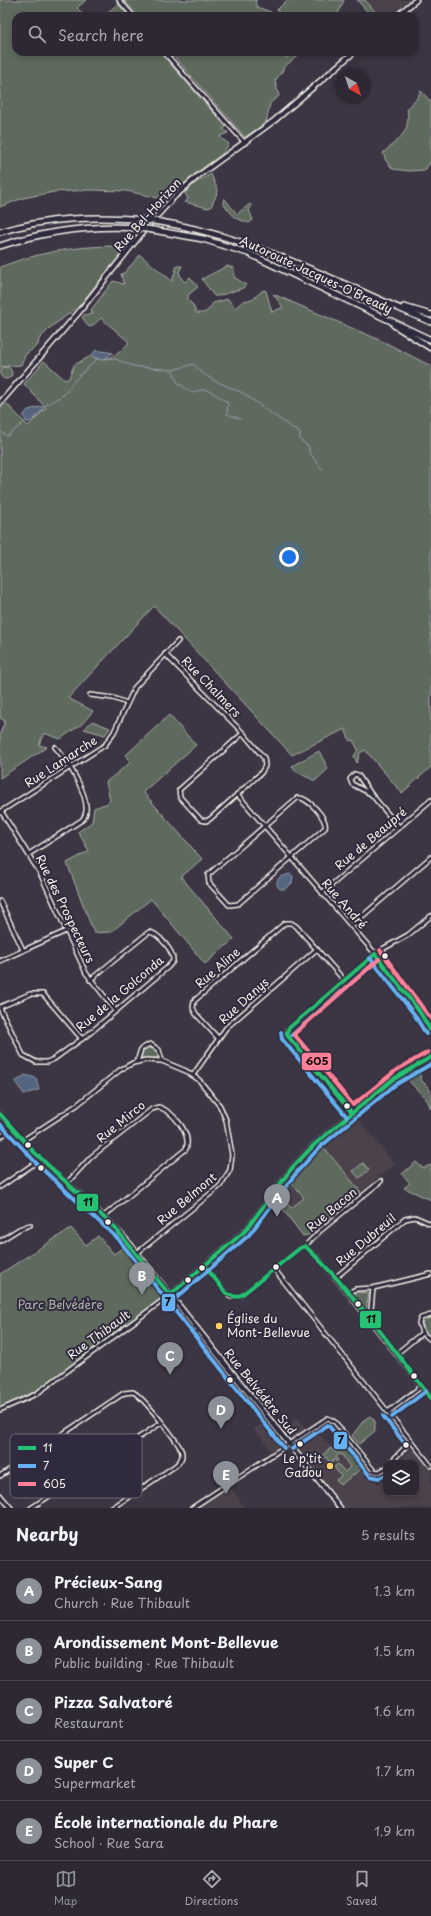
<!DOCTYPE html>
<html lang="en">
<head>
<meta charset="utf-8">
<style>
	body { margin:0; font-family:"Playpen Sans",sans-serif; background:#39343f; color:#f1f3f6 }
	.controls { position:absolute; right:12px; bottom:12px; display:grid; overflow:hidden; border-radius:8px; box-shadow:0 2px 6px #0003 }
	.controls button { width:36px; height:36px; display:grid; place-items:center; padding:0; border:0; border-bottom:1px solid #48444e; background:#2d2833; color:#f1f3f6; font:20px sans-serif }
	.compass { position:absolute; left:335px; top:68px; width:36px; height:36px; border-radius:50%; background:#2d2833; box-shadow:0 2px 6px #0003; rotate:140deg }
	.you { position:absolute; left:289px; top:557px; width:14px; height:14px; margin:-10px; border:3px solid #fff; border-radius:50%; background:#1a73e8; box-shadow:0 0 0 6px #1a73e833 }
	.badge { display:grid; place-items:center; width:26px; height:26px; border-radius:50%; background:#8c9099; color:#fff; font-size:13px; font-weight:700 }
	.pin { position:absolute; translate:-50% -33px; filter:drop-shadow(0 1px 2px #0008) }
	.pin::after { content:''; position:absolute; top:21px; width:14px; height:12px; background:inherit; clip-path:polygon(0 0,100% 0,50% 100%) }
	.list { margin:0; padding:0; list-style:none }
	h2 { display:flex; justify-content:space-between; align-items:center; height:52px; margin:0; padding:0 16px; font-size:17px }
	h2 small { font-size:13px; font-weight:400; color:#a7a6ac }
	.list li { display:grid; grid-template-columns:26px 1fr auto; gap:12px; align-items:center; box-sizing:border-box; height:60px; padding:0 16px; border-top:1px solid #48444e }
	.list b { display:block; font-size:15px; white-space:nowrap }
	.list p { margin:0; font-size:13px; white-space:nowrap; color:#a7a6ac }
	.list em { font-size:13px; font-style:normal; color:#a7a6ac }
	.icon { flex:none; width:22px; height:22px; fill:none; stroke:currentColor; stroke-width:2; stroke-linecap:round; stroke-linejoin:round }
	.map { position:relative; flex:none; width:431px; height:1508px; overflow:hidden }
	.search { position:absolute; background:#2d2833; box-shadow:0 2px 6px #0003; left:12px; right:12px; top:12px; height:44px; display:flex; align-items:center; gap:10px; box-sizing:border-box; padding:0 14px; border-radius:12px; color:#a7a6ac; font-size:15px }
	.sheet { height:352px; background:#2d2833 }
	nav { display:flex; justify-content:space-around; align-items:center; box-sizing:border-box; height:56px; border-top:1px solid #48444e; background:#2d2833; font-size:11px; color:#a7a6ac }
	nav a { display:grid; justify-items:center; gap:2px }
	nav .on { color:#8c9099 }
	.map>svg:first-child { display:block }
	.built { fill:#4c434c }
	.green { fill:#5e6a5f; stroke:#a9aea4 }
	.water { fill:#54657f; stroke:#949da9 }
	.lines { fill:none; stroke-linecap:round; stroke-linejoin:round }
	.stream { stroke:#949da9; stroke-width:1 }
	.street-casing { stroke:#f4f1e8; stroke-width:6 }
	.secondary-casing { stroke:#f4f1e8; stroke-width:7 }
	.highway-casing { stroke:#f4f1e8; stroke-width:8 }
	.street { stroke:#2f2a3d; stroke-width:3 }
	.secondary { stroke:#2f2a3d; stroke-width:4 }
	.highway { stroke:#2f2a3d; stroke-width:5 }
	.highway-bridge-casing { stroke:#f4f1e8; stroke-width:8; stroke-linecap:butt }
	.highway-bridge { stroke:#2f2a3d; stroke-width:5 }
	.bus-1-casing { stroke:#2f2a3d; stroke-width:7 }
	.bus-2-casing { stroke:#2f2a3d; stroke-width:7 }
	.bus-3-casing { stroke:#2f2a3d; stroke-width:7 }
	.bus-1 { stroke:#26c172; stroke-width:4 }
	.bus-2 { stroke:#66b1f2; stroke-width:4 }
	.bus-3 { stroke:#ff8098; stroke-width:4 }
	.bus-dot { fill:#f4f1e8; stroke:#2f2a3d; stroke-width:1.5 }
	.poi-dot { fill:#ffd166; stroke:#2f2a3d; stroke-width:1.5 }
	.labels { text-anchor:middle; stroke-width:4; stroke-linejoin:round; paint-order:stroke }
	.street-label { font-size:12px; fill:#f4f1e8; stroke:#2f2a3d }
	.park-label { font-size:12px; fill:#b0b4aa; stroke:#2f2a3d }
	.poi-label { font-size:12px; fill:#f4f1e8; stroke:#2f2a3d; text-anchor:start }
	.key { fill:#2f2a3d; stroke:#6a6670; stroke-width:1 }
	.key-label { font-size:11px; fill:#f4f1e8 }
	.line-badge { stroke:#2f2a3d; stroke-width:1.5 }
	.pale-badge-label { font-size:11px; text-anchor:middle; font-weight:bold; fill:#111 }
</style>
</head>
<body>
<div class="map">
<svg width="431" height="1508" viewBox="0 0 431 1508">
	<rect width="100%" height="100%" fill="#3c3544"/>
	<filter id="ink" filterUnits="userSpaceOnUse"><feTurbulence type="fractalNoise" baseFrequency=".025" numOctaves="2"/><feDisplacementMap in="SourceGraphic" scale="8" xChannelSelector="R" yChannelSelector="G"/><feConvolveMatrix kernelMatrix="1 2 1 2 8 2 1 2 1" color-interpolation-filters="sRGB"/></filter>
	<g filter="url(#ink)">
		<g class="built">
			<polygon points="365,0 410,0 390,16 379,16"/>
			<polygon points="355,1115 395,1164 361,1192 320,1143"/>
			<polygon points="289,1180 312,1208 300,1219 279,1194"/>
			<polygon points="298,1418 309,1434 315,1430 336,1453 346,1445 378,1484 386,1475 386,1493 416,1493 416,1463 398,1463 412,1448 431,1471 431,1508 345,1508 296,1445 287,1451 282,1444 271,1451 260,1436 253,1430 264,1421 275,1435"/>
			<polygon points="230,1486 245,1508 196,1508"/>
		</g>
		<g class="green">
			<polygon points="0,0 86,0 77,8 85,16 16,16 16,52 160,52 226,127 223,129 228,133 220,136 221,138 229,144 222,154 196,173 167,200 127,191 89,190 54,192 23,198 0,207"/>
			<polygon points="124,0 257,0 255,2 257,7 271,12 270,16 138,16"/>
			<polygon points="287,0 344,0 337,16 282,16 277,10"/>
			<polygon points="357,0 365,0 379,16 371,16"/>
			<polygon points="118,4 129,16 103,16"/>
			<polygon points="170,52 278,52 287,58 294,52 302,52 283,68 283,70 275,81 279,96 270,103 266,123 245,137"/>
			<path d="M421,91L431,102V161L425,170L409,171L393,169L386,161L383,153C400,137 411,133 407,108L417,98Z"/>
			<polygon points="211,174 218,191 211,207 208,208 185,202 188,199 185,193 195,183"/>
			<polygon points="224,198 237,214 250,204 252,206 249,210 253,220 249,223 235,218 223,203"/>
			<path d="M109,246L126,248L78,307L51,327L39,339L38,345L26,354L21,365L0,367V267C36,253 71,247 109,246Z"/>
			<path d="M140,255L172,281L177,266H182L179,272L183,281L185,282L190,277L198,287L188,295V300L193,305L196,313C206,314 208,311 213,303L228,299L235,308L243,301L253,299L263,290L266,291L272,312L283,307L273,294L382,341L431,366V767L402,793L365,750L360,753L357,763L354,756L358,750L353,740L350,741L345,729L292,755L154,606L68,698L93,711L82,724L60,739L44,733L39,745L47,747L0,778V734L5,721L0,718V409L6,403L28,426L46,408L24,384L44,361L65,380L69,378L74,365L91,356C105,365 121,353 129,342L101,318L91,327L88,326L82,317L84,315L93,314L91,310L113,281L124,284L121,274L124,273Z"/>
			<polygon points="227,266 234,268 234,277 246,285 243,288 218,296 214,296 202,279"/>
			<circle cx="6" cy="373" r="6"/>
			<polygon points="169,715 196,745 143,792 202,859 181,877 234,939 205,964 151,899 111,932 94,933 67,863 89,851 78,832 92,822 94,808 108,803 110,800 106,782 131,762 126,755"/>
			<polygon points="92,721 110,728 105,735 84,729"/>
			<polygon points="319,751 328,769 315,781 297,772 292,766"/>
			<polygon points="146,1047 156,1049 159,1058 139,1059 140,1051"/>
			<polygon points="419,1070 421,1080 429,1088 431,1094 431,1109 427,1100 408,1080"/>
			<polygon points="320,1143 361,1192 308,1235 303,1236 275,1199 279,1194 291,1208 304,1198 288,1179 306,1157"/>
			<polygon points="416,1162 423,1168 431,1165 431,1200 404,1188 410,1183 402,1174"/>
			<polygon points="363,1163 369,1170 359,1178 353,1171"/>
			<polygon points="71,1228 86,1245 98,1236 114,1254 129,1243 170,1295 36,1394 0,1410 0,1274"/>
			<polygon points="356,1292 369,1293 366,1310 355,1296"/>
			<polygon points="431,1317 431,1338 426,1332 421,1322 424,1319"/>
			<polygon points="370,1416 375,1421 375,1431 359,1444 352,1436 364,1420"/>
			<polygon points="346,1445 364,1467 340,1485 336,1480 341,1476 334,1467 338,1464 345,1472 350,1467 342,1455 340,1454 336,1457 338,1460 336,1462 334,1459 330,1463 326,1457 321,1461 319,1458 331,1448 336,1453"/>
		</g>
		<g class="water">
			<polygon points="96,350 113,353 102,360 91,356"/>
			<polygon points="43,406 43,410 30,422 27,422 23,416 28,410"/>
			<polygon points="290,874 293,876 292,883 285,889 280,889 277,885 277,881 280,877"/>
			<polygon points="25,1075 36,1078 39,1090 24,1094 15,1082"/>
		</g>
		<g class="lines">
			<g class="stream">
				<polyline points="107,358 115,359 133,366 173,370 193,364 201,372 213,380 243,393 269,412 300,433 300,440 309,447 309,452 322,469"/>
				<path d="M173,371L178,383L192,393C207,385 214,394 227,402L228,404L227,414L241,419"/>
				<polyline points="44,406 65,394 74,381 97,359"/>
				<polyline points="0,431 7,436 26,421"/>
			</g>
			<defs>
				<g id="street">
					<polyline points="119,0 133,16"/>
					<polyline points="164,52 245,143"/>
					<polyline points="165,654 243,733 264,758 265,766 261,773 210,819 206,821 201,820 180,797 179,790 243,733"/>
					<polyline points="90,695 113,698 127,703"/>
					<polyline points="237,794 378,957 419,1011 431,1031"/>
					<polyline points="371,794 352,784 350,779 355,774 358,775 371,794 399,827"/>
					<path d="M297,798C307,796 328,819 325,828L238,904L229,905L209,883L208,875Z"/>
					<polyline points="1,811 40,873 86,973 116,1011"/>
					<polyline points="0,812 105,745 114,732 135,687 178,641"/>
					<path d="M29,854L82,820C97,805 67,760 55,747"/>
					<polyline points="322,893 431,800"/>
					<polyline points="0,901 23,950"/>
					<polyline points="351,926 431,857"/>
					<polyline points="0,961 66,931"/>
					<polyline points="0,1007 30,994 43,994 82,1039"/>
					<path d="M0,1008L23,1055L36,1062H47L54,1059L90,1033L168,967L173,961C174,951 158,933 149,932L90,980"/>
					<polyline points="218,1038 196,1014 193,1008 194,1001 285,923 291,923 296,926 344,980"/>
					<polyline points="137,1062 141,1049 150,1044 159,1050 162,1061"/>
					<polyline points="193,1075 226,1028 317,949"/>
					<polyline points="352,1113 287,1035 287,1030 379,951 408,935 431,916"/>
					<polyline points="0,1137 12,1129"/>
					<polyline points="22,1141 77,1105 120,1070 133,1063 146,1060 162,1061 186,1071 199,1080 220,1106 226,1120 232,1155 230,1170 220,1186 137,1253"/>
					<path d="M67,1183L91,1157L152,1109L159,1107C173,1112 192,1133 186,1149L104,1216"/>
					<polyline points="0,1187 41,1159"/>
					<polyline points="0,1241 19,1229 30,1225"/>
					<polyline points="305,1246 319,1259 348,1293 431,1398"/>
					<polyline points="205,1266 229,1296 233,1297 240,1296 300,1248 305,1246 320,1231 381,1181"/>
					<polyline points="274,1269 431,1466"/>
					<polyline points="335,1278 405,1219 415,1217 431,1224"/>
					<polyline points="348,1293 356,1289 373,1288 431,1274"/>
					<polyline points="431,1315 421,1318 419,1323 422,1333 431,1340"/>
					<polyline points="370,1320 373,1288"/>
					<polyline points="396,1354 422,1333"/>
					<polyline points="0,1410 36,1394 170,1295"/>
					<polyline points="388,1412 422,1386"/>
					<polyline points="390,1463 411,1441"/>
					<path d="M0,1476L124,1393L133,1392C142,1396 181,1444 182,1453C183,1459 179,1463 175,1466L112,1508"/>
					<polyline points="0,1495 11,1508"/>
					<polyline points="31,1508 161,1423"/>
					<polyline points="192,1508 328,1418 335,1422 374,1471 379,1472 386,1468"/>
				</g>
				<g id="secondary">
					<polyline points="397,16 416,0"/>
					<polyline points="0,403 79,312 145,229 175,196 198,176 275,120 354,52"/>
					<path d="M0,1114C36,1163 89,1197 129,1243L340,1508"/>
					<polyline points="170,1295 245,1231 292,1168 315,1144 392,1080 431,1057"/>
				</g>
				<g id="highway">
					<path d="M160,222C255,237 342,285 431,322"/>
					<polyline points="153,230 203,239 248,253 431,340"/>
					<path d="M0,232C48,217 96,216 146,220"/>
					<path d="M0,246C45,231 91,225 139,228"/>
					<polyline points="404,307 431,315"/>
					<polyline points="394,325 431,348"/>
				</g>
			</defs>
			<use href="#street" class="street-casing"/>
			<use href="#secondary" class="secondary-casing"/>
			<use href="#highway" class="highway-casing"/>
			<use href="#street" class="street"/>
			<use href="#secondary" class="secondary"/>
			<use href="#highway" class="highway"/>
			<defs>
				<g id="highway-bridge">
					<polyline points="146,220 160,222"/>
					<polyline points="139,228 153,230"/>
				</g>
			</defs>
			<use href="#highway-bridge" class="highway-bridge-casing"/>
			<use href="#highway-bridge" class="highway-bridge"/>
			<defs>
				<g id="bus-1">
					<polyline points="375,954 419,1011 431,1031"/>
					<polyline points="287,1032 289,1028 375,954"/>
					<polyline points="287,1032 287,1035 352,1113"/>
					<polyline points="0,1114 33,1151 115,1228 170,1295"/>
					<path d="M305,1246C351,1289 392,1348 431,1398"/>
					<polyline points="205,1266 226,1293 236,1297 243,1294 300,1248 305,1246"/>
					<polyline points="170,1295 245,1231 292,1168 315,1144 392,1080 431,1057"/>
				</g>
				<g id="bus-2">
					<polyline points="370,958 414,1014 426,1034"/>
					<polyline points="281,1032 282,1039 347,1117"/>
					<polyline points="292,1035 379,959"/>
					<polyline points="0,1124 39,1166 118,1239 284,1448"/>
					<polyline points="174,1300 249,1235 297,1172 319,1148 395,1085 431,1064"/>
					<polyline points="383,1416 406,1445"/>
					<polyline points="392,1417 426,1391"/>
					<polyline points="292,1449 328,1425 370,1476 379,1478 386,1475"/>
				</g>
				<g id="bus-3">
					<polyline points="380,950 431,1019"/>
					<polyline points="379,959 294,1034 353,1105 395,1071 428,1052"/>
				</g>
			</defs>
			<use href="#bus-1" class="bus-1-casing"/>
			<use href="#bus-2" class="bus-2-casing"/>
			<use href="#bus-3" class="bus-3-casing"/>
			<use href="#bus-1" class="bus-1"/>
			<use href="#bus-2" class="bus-2"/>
			<use href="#bus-3" class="bus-3"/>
		</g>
	</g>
	<g class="bus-dot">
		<circle cx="385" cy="956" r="3.5"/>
		<circle cx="347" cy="1106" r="3.5"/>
		<circle cx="28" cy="1145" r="3.5"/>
		<circle cx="41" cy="1168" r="3.5"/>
		<circle cx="108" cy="1222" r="3.5"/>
		<circle cx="276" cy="1267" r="3.5"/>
		<circle cx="202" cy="1268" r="3.5"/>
		<circle cx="188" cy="1280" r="3.5"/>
		<circle cx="358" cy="1304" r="3.5"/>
		<circle cx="414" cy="1376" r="3.5"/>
		<circle cx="230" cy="1380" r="3.5"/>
		<circle cx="300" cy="1444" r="3.5"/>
		<circle cx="406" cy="1445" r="3.5"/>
	</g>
	<g class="poi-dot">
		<circle cx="219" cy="1326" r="4"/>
		<circle cx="330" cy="1466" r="4"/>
	</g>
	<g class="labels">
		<g class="street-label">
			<text transform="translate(148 215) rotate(-48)" y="4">Rue Bel-Horizon</text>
			<text transform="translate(316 275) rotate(25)" y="4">Autoroute Jacques-O'Bready</text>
			<text transform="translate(211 687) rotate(46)" y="4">Rue Chalmers</text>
			<text transform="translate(61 762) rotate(-33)" y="4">Rue Lamarche</text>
			<text transform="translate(371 839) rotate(-40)" y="4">Rue de Beaupré</text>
			<text transform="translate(344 904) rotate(49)" y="4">Rue André</text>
			<text transform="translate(65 909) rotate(64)" y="4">Rue des Prospecteurs</text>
			<text transform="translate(218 968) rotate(-41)" y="4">Rue Aline</text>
			<text transform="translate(120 994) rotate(-40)" y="4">Rue de la Golconda</text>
			<text transform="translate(244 1001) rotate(-42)" y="4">Rue Danys</text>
			<text transform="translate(121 1122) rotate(-39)" y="4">Rue Mirco</text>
			<text transform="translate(187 1199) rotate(-40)" y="4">Rue Belmont</text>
			<text transform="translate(332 1210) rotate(-40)" y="4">Rue Bacon</text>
			<text transform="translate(366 1240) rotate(-40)" y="4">Rue Dubreuil</text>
			<text transform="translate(99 1335) rotate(-36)" y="4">Rue Thibault</text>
			<text transform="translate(260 1392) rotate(51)" y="4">Rue Belvédère Sud</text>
		</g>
		<g class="park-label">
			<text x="60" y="1309">Parc Belvédère</text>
		</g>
		<g class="poi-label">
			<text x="227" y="1323">Église du<tspan x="227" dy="14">Mont-Bellevue</tspan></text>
			<text x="322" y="1463" text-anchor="end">Le p'tit<tspan x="322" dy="14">Gadou</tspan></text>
		</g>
	</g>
	<rect x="10" y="1434" width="132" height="64" rx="6" class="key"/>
	<rect x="18" y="1446" width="18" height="4" fill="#26c172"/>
	<rect x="18" y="1464" width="18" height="4" fill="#66b1f2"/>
	<rect x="18" y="1482" width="18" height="4" fill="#ff8098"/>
	<g class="key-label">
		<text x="43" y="1452">11</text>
		<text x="43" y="1470">7</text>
		<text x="43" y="1488">605</text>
	</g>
	<g class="line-badge">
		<rect x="301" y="1052" width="31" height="19" rx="4" fill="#ff8098"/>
		<rect x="76" y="1193" width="23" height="19" rx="4" fill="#26c172"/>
		<rect x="161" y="1293" width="15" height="19" rx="4" fill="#66b1f2"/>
		<rect x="359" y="1310" width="23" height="19" rx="4" fill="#26c172"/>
		<rect x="333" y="1431" width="15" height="19" rx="4" fill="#66b1f2"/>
	</g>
	<g class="pale-badge-label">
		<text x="317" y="1065">605</text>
		<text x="88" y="1206">11</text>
		<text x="168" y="1306">7</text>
		<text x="371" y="1323">11</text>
		<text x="341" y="1444">7</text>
	</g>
</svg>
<div class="controls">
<button><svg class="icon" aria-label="layers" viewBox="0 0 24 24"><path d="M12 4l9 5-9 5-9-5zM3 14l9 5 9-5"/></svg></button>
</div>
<svg class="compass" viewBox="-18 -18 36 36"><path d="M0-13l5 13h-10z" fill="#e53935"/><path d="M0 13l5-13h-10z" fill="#a7a6ac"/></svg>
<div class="you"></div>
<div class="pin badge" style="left:277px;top:1217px">A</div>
<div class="pin badge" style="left:142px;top:1295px">B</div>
<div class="pin badge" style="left:170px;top:1375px">C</div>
<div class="pin badge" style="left:221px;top:1429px">D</div>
<div class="pin badge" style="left:226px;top:1494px">E</div>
<div class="search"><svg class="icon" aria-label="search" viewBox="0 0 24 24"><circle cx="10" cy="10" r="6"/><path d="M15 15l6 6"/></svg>Search here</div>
</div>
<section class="sheet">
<h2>Nearby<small>5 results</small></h2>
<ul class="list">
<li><span class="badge">A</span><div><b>Précieux-Sang</b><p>Church · Rue Thibault</p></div><em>1.3 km</em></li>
<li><span class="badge">B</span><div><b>Arondissement Mont-Bellevue</b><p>Public building · Rue Thibault</p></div><em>1.5 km</em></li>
<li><span class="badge">C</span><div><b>Pizza Salvatoré</b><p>Restaurant</p></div><em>1.6 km</em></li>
<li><span class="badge">D</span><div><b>Super C</b><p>Supermarket</p></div><em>1.7 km</em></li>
<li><span class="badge">E</span><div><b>École internationale du Phare</b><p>School · Rue Sara</p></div><em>1.9 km</em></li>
</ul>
</section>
<nav>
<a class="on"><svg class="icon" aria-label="map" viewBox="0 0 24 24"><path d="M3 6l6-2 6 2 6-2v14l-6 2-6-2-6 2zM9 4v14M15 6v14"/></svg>Map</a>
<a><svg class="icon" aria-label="directions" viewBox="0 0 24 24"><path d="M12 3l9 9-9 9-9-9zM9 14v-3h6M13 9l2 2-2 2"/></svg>Directions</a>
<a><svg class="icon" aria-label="saved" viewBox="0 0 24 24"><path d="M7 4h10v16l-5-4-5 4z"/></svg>Saved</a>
</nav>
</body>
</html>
